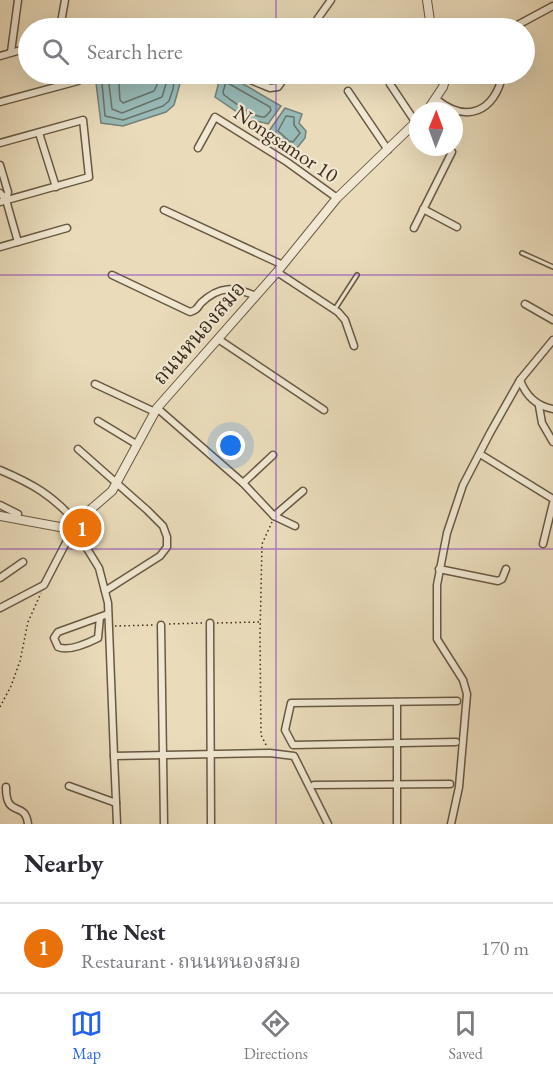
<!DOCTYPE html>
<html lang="en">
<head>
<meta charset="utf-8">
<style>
	body { margin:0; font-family:"EB Garamond","Noto Serif Thai",serif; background:#f2f2f3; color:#2b2b33 }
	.compass { position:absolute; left:409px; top:102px; width:54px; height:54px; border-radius:50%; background:#fff; box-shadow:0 6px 24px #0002; rotate:1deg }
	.you { position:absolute; left:231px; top:446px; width:21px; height:21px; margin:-15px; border:4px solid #fff; border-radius:50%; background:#1a73e8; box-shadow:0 0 0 9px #1a73e833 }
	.badge { display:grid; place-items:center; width:39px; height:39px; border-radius:50%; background:#2563eb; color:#fff; font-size:20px; font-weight:700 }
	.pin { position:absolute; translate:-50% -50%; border:3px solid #fff; box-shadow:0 2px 6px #0006 }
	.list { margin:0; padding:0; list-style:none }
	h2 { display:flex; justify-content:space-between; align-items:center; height:78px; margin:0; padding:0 24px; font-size:26px }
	h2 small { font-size:20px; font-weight:400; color:#7c7c81 }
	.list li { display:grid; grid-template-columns:39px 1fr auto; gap:18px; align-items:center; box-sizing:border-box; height:90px; padding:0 24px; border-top:2px solid #e1e1e2 }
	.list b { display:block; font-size:22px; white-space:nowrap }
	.list p { margin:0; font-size:20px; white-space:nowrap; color:#7c7c81 }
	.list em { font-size:20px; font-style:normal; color:#7c7c81 }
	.icon { flex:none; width:33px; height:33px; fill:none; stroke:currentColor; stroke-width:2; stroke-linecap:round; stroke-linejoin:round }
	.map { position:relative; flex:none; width:553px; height:824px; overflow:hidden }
	.search { position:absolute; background:#fff; box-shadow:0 6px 24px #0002; left:18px; right:18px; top:18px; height:66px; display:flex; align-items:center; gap:15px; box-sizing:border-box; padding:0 21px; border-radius:33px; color:#7c7c81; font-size:22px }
	.sheet { height:168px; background:#fff }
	nav { display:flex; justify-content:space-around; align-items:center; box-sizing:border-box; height:84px; border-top:2px solid #e1e1e2; background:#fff; font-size:16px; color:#7c7c81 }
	nav a { display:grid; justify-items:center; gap:3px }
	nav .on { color:#2563eb }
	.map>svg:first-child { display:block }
	.water { fill:#98bab6; stroke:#748178; stroke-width:1.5 }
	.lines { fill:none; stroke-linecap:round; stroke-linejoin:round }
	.shore { stroke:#6a7368; stroke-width:1.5 }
	.service-casing { stroke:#685842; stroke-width:6 }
	.minor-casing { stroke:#685842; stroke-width:9 }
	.tertiary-casing { stroke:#685842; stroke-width:10 }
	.path { stroke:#3d2c1a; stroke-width:1.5; stroke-dasharray:1.5 3; stroke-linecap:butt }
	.service { stroke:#f1e8d3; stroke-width:3 }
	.minor { stroke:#f1e8d3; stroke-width:6 }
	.tertiary { stroke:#f1e8d3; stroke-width:8 }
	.grid { fill:none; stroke:#7b2cbf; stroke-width:1.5; stroke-opacity:0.55 }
	.labels { text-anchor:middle; stroke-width:4.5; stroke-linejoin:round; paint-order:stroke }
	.street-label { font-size:21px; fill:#3d2c1a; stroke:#f1e8d3 }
</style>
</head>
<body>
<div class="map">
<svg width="553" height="824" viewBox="0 0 553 824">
	<rect width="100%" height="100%" fill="#eadcbb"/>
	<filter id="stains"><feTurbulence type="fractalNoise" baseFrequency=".00333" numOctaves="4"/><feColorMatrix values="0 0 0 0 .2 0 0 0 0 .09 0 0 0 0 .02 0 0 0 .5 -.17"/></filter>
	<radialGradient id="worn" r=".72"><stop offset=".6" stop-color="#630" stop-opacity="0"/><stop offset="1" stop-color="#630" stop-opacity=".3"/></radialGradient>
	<g class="water">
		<polygon points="101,74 176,74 181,80 174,105 166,112 123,126 101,123 96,83 97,77"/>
		<polygon points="226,74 281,106 268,124 246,118 215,97 220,78"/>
		<polygon points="285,108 302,114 299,123 306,131 305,138 297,148 287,148 269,131"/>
	</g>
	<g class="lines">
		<g class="shore">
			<polyline points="104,74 102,83 105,116 123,120 163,106 169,101 173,89 174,82 172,74"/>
			<polyline points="112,74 109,84 112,109 122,113 162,97 166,84 164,74"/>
			<polyline points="121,74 119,86 120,100 123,103 154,91 157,85 155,74"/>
			<path d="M226,82L270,107L271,110C269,113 267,116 264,117C253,118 233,101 224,95L223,92Z"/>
			<polygon points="286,116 294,117 294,125 300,133 293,142 289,141 278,131"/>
		</g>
		<defs>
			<g id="service">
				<polyline points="522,253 553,267"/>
				<polyline points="335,309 357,275"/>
			</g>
			<g id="minor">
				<polyline points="60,28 65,0"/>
				<polyline points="311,28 331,0"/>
				<polyline points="512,28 553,6"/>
				<polyline points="11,52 18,0"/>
				<polyline points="0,56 28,48"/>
				<polyline points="236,74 270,88 278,87 287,74"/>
				<polyline points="390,84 418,126"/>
				<polyline points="348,91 388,150"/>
				<path d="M436,99C467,124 494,112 503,74"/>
				<polyline points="0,102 78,81"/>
				<polyline points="39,133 56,187"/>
				<polyline points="0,143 83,120 89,177 0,202"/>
				<polyline points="198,148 215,117 287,162 337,198"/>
				<polyline points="0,165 8,192 6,200"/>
				<polyline points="0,193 6,200 18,242"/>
				<polyline points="423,209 457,227"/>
				<polyline points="164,210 283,265"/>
				<polyline points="414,228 452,152 445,147"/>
				<polyline points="0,247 67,228"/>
				<polyline points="277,272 338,312 345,320 354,346"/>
				<path d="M112,275L190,312C197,310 197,308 201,303C220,285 234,287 256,296"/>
				<polyline points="525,304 553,320"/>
				<polyline points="218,339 324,410"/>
				<path d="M520,380C526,396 536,406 553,409"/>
				<polyline points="95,384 155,412"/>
				<polyline points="539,406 542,423 553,442"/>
				<polyline points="157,408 243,483 274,516 295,526"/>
				<polyline points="98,421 136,444"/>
				<polyline points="78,449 147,510 163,526 167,537 167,547 160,556 105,591"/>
				<polyline points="480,454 553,499"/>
				<path d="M0,470C33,484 52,495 76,522"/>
				<polyline points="243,483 273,455"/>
				<polyline points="0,505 18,514"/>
				<polyline points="274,516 303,491"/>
				<polyline points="65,528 86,547 99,568 108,603 114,756 270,753 294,756 328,824"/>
				<polyline points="543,544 553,503"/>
				<polyline points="439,569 498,581 502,579 506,569"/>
				<polyline points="0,578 23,562"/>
				<polyline points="0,608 44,585 71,533"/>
				<path d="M100,617L98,638C88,643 69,652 58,647L54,638L58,632L108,614"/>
				<polyline points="210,623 211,824"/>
				<polyline points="161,625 164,824"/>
				<polyline points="397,702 397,824"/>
				<polyline points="456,742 293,745 285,730 291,703 457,701"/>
				<polyline points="114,756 117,824"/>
				<polyline points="314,785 450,784"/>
				<polyline points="69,786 116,803"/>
				<path d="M6,787C6,820 25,799 28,824"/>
				<polyline points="451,824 459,787 467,694 463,680 437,639 437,585 447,533 463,485 490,433 520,380 553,340"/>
			</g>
			<g id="tertiary">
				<polyline points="427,0 431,28"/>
				<polyline points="427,111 443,87 447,74"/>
				<polyline points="0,516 65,528 76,522 112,491 157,408 277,272 337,198 418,120"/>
			</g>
		</defs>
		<use href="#service" class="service-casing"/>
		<use href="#minor" class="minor-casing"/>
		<use href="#tertiary" class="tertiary-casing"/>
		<g class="path">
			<polyline points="217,623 260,622"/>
			<polyline points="169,624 203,623"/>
			<polyline points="115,626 155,625"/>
			<polyline points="0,707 11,686 20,661 28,622 41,593"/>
			<polyline points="266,745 261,735 260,636 262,544 272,522"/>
		</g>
		<use href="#service" class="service"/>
		<use href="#minor" class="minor"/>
		<use href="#tertiary" class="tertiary"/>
	</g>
	<path class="grid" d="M276,0V28M276,74V824M0,275H553M0,549H553"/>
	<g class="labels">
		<g class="street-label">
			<text transform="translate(286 144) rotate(34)" y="7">Nongsamor 10</text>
			<text transform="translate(199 333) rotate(-49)" y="7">ถนนหนองสมอ</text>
		</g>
	</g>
	<rect width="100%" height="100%" filter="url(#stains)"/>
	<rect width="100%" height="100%" fill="url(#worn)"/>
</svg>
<svg class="compass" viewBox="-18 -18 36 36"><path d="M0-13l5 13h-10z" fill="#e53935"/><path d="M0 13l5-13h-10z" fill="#7c7c81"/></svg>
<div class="you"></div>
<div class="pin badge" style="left:82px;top:528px;background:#e8710a">1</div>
<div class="search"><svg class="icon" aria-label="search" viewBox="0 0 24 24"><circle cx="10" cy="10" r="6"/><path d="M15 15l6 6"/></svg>Search here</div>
</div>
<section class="sheet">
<h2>Nearby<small></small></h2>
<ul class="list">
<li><span class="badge" style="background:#e8710a">1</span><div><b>The Nest</b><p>Restaurant · ถนนหนองสมอ</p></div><em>170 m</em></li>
</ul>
</section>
<nav>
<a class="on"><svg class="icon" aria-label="map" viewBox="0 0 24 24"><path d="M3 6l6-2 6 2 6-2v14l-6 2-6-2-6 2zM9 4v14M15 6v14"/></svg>Map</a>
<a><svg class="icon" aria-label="directions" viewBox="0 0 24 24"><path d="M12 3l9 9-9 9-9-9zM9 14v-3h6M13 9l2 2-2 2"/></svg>Directions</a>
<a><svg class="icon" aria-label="saved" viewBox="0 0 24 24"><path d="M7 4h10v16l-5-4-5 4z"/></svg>Saved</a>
</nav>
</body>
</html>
